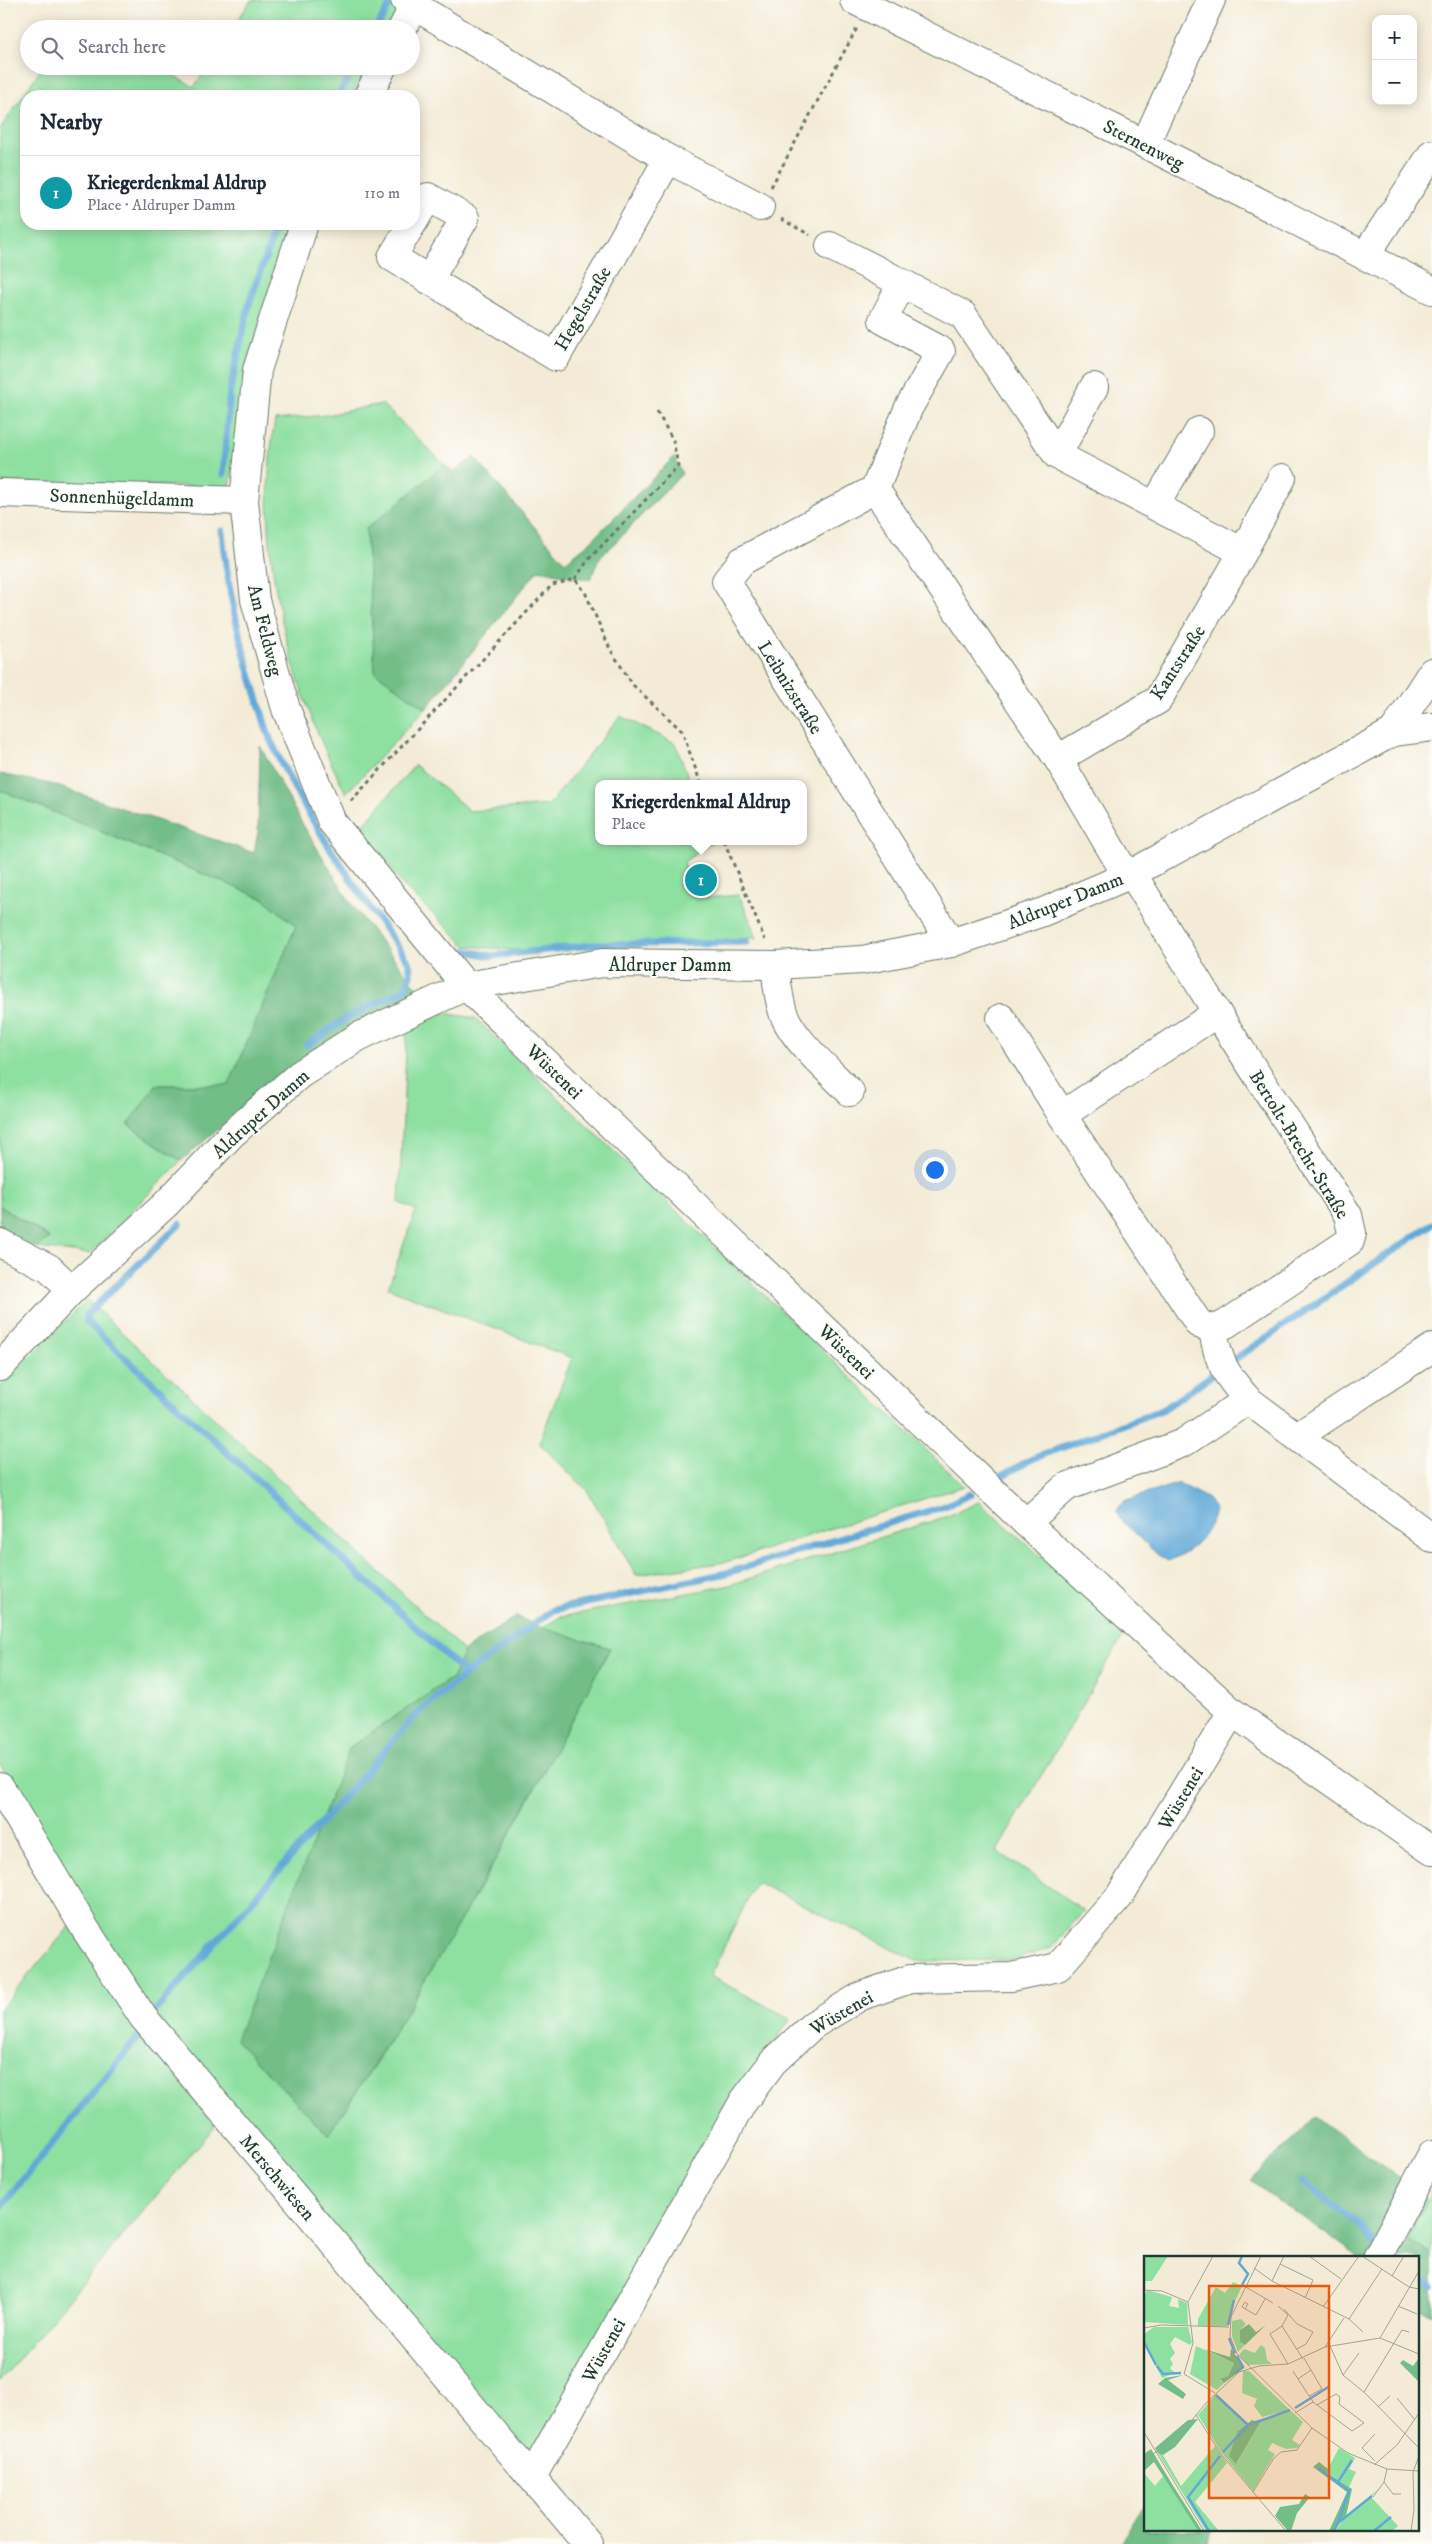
<!DOCTYPE html>
<html lang="en">
<head>
<meta charset="utf-8">
<style>
	body { margin:0; font-family:"IM FELL DW Pica",serif; background:#f2f2f3; color:#1f2937 }
	.controls { position:absolute; right:15px; top:15px; display:grid; overflow:hidden; border-radius:10px; box-shadow:0 2px 12px #0003 }
	.controls button { width:45px; height:45px; display:grid; place-items:center; padding:0; border:0; border-bottom:1px solid #e0e1e3; background:#fff; color:#1f2937; font:25px sans-serif }
	.you { position:absolute; left:934px; top:1169px; width:18px; height:18px; margin:-12px; border:4px solid #fff; border-radius:50%; background:#1a73e8; box-shadow:0 0 0 8px #1a73e833 }
	.badge { display:grid; place-items:center; width:32px; height:32px; border-radius:50%; background:#1f6fb2; color:#fff; font-size:16px; font-weight:700 }
	.pin { position:absolute; translate:-50% -50%; border:2px solid #fff; box-shadow:0 1px 5px #0006 }
	.popup { position:absolute; left:595px; top:780px; width:212px; height:65px; box-sizing:border-box; display:grid; place-content:center; border-radius:10px; background:#fff; filter:drop-shadow(0 1px 4px #0005); font-size:16px; white-space:nowrap; color:#747a83 }
	.popup b { font-size:19px; color:#1f2937 }
	.popup::after { content:''; position:absolute; left:50%; top:100%; margin-left:-10px; border:10px solid transparent; border-top-color:#fff }
	.list { margin:0; padding:0; list-style:none }
	h2 { display:flex; justify-content:space-between; align-items:center; height:65px; margin:0; padding:0 20px; font-size:21px }
	h2 small { font-size:16px; font-weight:400; color:#747a83 }
	.list li { display:grid; grid-template-columns:32px 1fr auto; gap:15px; align-items:center; box-sizing:border-box; height:75px; padding:0 20px; border-top:1px solid #e0e1e3 }
	.list b { display:block; font-size:19px; white-space:nowrap }
	.list p { margin:0; font-size:16px; white-space:nowrap; color:#747a83 }
	.list em { font-size:16px; font-style:normal; color:#747a83 }
	.icon { flex:none; width:28px; height:28px; fill:none; stroke:currentColor; stroke-width:2; stroke-linecap:round; stroke-linejoin:round }
	.map { position:relative; flex:none; width:1432px; height:2544px; overflow:hidden }
	.search { position:absolute; background:#fff; box-shadow:0 2px 12px #0003; left:20px; top:20px; width:400px; height:55px; display:flex; align-items:center; gap:12px; box-sizing:border-box; padding:0 18px; border-radius:28px; color:#747a83; font-size:19px }
	.panel { position:absolute; background:#fff; box-shadow:0 2px 12px #0003; left:20px; top:90px; width:400px; height:140px; border-radius:20px }
	.map>svg:first-child { display:block }
	.green { fill:#8ee0a1; stroke:#568e6a }
	.forest { fill:#72be87; stroke:#487e5e }
	.water { fill:#61a8d8; stroke:#407286 }
	.lines { fill:none; stroke-linecap:round; stroke-linejoin:round }
	.stream { stroke:#61a8d8; stroke-width:7 }
	.minor-casing { stroke:#697a6c; stroke-width:30 }
	.path { stroke:#697a6c; stroke-width:3; stroke-dasharray:4 4; stroke-linecap:butt }
	.minor { stroke:#fff; stroke-width:28 }
	.labels { text-anchor:middle; stroke-width:4; stroke-linejoin:round; paint-order:stroke }
	.street-label { font-size:19px; fill:#1f3d34; stroke:#fdfcf7 }
	.inset-river { fill:none; stroke:#61a8d8; stroke-width:2.5 }
	.inset-road { fill:none; stroke:#9ea595; stroke-width:1 }
	.view { fill:#e8590c; fill-opacity:0.15; stroke:#e8590c; stroke-width:2.5 }
	.inset-edge { fill:none; stroke:#1f3d34; stroke-width:2.5 }
</style>
</head>
<body>
<div class="map">
<svg width="1432" height="2544" viewBox="0 0 1432 2544">
	<rect width="100%" height="100%" fill="#fdfcf7"/>
	<filter id="ink" filterUnits="userSpaceOnUse"><feTurbulence type="fractalNoise" baseFrequency=".02" numOctaves="2"/><feDisplacementMap in="SourceGraphic" scale="10" xChannelSelector="R" yChannelSelector="G"/><feConvolveMatrix kernelMatrix="1 2 1 2 8 2 1 2 1" color-interpolation-filters="sRGB"/></filter>
	<filter id="wash" filterUnits="userSpaceOnUse"><feTurbulence type="fractalNoise" baseFrequency=".0096" numOctaves="4" result="noise"/><feDisplacementMap in="SourceGraphic" scale="20" xChannelSelector="R" yChannelSelector="G"/><feGaussianBlur stdDeviation="1.12" result="paint"/><feColorMatrix in="noise" values="0 0 0 0 0 0 0 0 0 0 0 0 0 0 0 0 0 1.4 0 .05"/><feComposite in="paint" operator="in"/></filter>
	<g filter="url(#wash)">
		<rect width="100%" height="100%" fill="#f3ebd5"/>
		<g class="green">
			<polygon points="251,0 381,0 399,9 389,29 232,29"/>
			<polygon points="43,66 158,66 194,87 208,66 369,66 353,96 26,96 26,224 290,224 248,361 230,487 0,482 0,129"/>
			<path d="M382,404L445,465L366,529L375,671L426,709L346,793C287,680 253,548 275,420L326,415Z"/>
			<polygon points="620,716 675,743 691,784 598,784 598,841 714,841 684,862 695,899 739,895 757,938 516,950 466,946 403,885 362,826 415,765 470,811 549,805"/>
			<polygon points="0,790 264,899 296,926 229,1085 156,1085 128,1125 181,1161 90,1254 38,1248 49,1237 0,1206"/>
			<polygon points="437,1012 475,1018 964,1486 726,1562 636,1575 587,1490 539,1443 572,1358 388,1288 416,1210 399,1203 407,1027"/>
			<polygon points="87,1300 464,1651 454,1677 350,1747 327,2135 379,2058 500,1853 610,1648 542,1628 560,1617 726,1586 948,1516 979,1502 1126,1631 997,1851 1084,1911 1051,1948 1015,1960 917,1961 756,1882 710,1976 791,2019 740,2088 530,2461 144,2000 0,1764 0,1387"/>
			<polygon points="70,1926 127,2013 215,2126 0,2381 0,2009"/>
			<polygon points="1432,2191 1432,2255 1407,2239"/>
		</g>
		<g class="forest">
			<polygon points="474,457 565,562 588,544 674,457 682,474 599,559 590,580 538,570 426,709 375,672 366,529 445,465 453,472"/>
			<polygon points="260,746 303,825 350,902 421,993 293,1066 181,1161 128,1125 156,1085 229,1085 296,926 264,899 0,790 0,774 51,784 254,853 258,832"/>
			<polygon points="0,1206 49,1238 38,1248 0,1235"/>
			<path d="M516,1616L542,1628L610,1648C521,1814 432,1979 328,2135L236,2040L350,1747L453,1677L464,1651Z"/>
			<polygon points="1315,2117 1428,2199 1407,2238 1432,2255 1432,2315 1418,2307 1418,2258 1360,2258 1250,2180"/>
			<polygon points="1146,2502 1146,2530 1212,2530 1205,2544 1120,2544"/>
		</g>
		<path class="water" d="M1179,1483L1208,1499L1215,1509C1210,1535 1191,1552 1168,1561L1158,1555L1119,1518L1117,1510L1124,1501Z"/>
		<g class="lines">
			<g class="stream">
				<polyline points="376,29 388,8"/>
				<polyline points="338,96 355,66"/>
				<polyline points="223,474 230,391 249,304 277,224"/>
				<path d="M222,531C227,588 240,643 257,697C262,712 265,727 271,741C307,820 358,892 409,962C411,973 411,983 402,991L350,1016L307,1045"/>
				<polyline points="466,951 492,956 592,945 747,942"/>
				<polyline points="1228,1364 1432,1224"/>
				<polyline points="1000,1477 1032,1459 1164,1409 1219,1370"/>
				<polyline points="466,1674 553,1610 727,1573 945,1506 970,1494"/>
				<polyline points="155,2011 417,1714 466,1674 87,1322 87,1314 180,1224"/>
				<polyline points="1301,2181 1356,2222 1376,2246"/>
				<polyline points="0,2208 139,2036"/>
				<polyline points="1418,2276 1432,2286"/>
			</g>
		</g>
	</g>
	<g filter="url(#ink)">
		<g class="lines">
			<defs>
				<g id="minor">
					<polyline points="405,0 668,159 760,207"/>
					<polyline points="854,0 1145,144 1432,290"/>
					<polyline points="402,29 417,0"/>
					<polyline points="368,96 383,66"/>
					<polyline points="1145,144 1211,0"/>
					<polyline points="414,221 428,197 465,218 429,280"/>
					<polyline points="304,224 257,370 244,501 255,600 286,709 332,822 466,986 1026,1523 1232,1712 1432,1851"/>
					<polyline points="412,224 392,257 556,357 668,159"/>
					<polyline points="830,246 902,283 883,320 941,351 909,407 875,489 742,561 726,581 951,943"/>
					<polyline points="1365,256 1432,154"/>
					<polyline points="902,283 963,315 1057,455 1243,552 1158,700 1058,759"/>
					<polyline points="1057,455 1094,387"/>
					<polyline points="875,489 1058,759 1127,876"/>
					<polyline points="0,493 244,501"/>
					<polyline points="1155,505 1199,431"/>
					<polyline points="1243,552 1282,478"/>
					<polyline points="1393,732 1432,672"/>
					<path d="M775,965C777,982 778,999 784,1015C795,1042 830,1071 850,1092"/>
					<polyline points="1001,1018 1062,1115 1199,1324 1213,1329 1226,1324 1350,1241 1352,1233 1348,1215 1217,1013 1132,873"/>
					<polyline points="1062,1115 1217,1013"/>
					<polyline points="0,1243 49,1268 72,1290"/>
					<path d="M1213,1329C1218,1363 1226,1375 1248,1400L1432,1538"/>
					<polyline points="0,1367 72,1290 166,1204 232,1134 299,1075 358,1037 466,986 602,963 775,965 862,960 951,943 1043,912 1127,876 1393,732 1432,727"/>
					<polyline points="1298,1436 1432,1348"/>
					<polyline points="1026,1523 1066,1487 1183,1443 1248,1400"/>
					<polyline points="0,1787 84,1927 143,2017 588,2544"/>
					<polyline points="1377,2258 1432,2154"/>
					<polyline points="532,2477 743,2102 773,2062 813,2025 861,1996 910,1979 1011,1977 1058,1967 1119,1897 1232,1712"/>
				</g>
			</defs>
			<use href="#minor" class="minor-casing"/>
			<g class="path">
				<polyline points="771,187 857,28"/>
				<polyline points="781,219 810,235"/>
				<polyline points="575,579 588,560 678,466 673,440 657,412"/>
				<polyline points="351,801 552,585 575,579 585,592 610,649 633,685 682,731 701,784"/>
				<polyline points="724,841 765,940"/>
			</g>
			<use href="#minor" class="minor"/>
		</g>
	</g>
	<g class="labels">
		<g class="street-label">
			<text transform="translate(1144 144) rotate(27)" y="7">Sternenweg</text>
			<text transform="translate(582 308) rotate(-60)" y="7">Hegelstraße</text>
			<text transform="translate(122 497) rotate(2)" y="7">Sonnenhügeldamm</text>
			<text transform="translate(266 630) rotate(76)" y="7">Am Feldweg</text>
			<text transform="translate(1177 662) rotate(-57)" y="7">Kantstraße</text>
			<text transform="translate(791 687) rotate(58)" y="7">Leibnizstraße</text>
			<text transform="translate(1065 900) rotate(-22)" y="7">Aldruper Damm</text>
			<text x="670" y="971">Aldruper Damm</text>
			<text transform="translate(555 1071) rotate(44)" y="7">Wüstenei</text>
			<text transform="translate(260 1113) rotate(-42)" y="7">Aldruper Damm</text>
			<text transform="translate(1300 1144) rotate(58)" y="7">Bertolt-Brecht-Straße</text>
			<text transform="translate(847 1351) rotate(44)" y="7">Wüstenei</text>
			<text transform="translate(1180 1798) rotate(-59)" y="7">Wüstenei</text>
			<text transform="translate(841 2012) rotate(-30)" y="7">Wüstenei</text>
			<text transform="translate(278 2177) rotate(50)" y="7">Merschwiesen</text>
			<text transform="translate(603 2350) rotate(-61)" y="7">Wüstenei</text>
		</g>
	</g>
	<g transform="translate(1144 2256)">
		<rect width="275" height="275" fill="#f3ebd5"/>
		<path d="M0,0H24L8,25H0ZM89,26L98,30L90,47L84,70H54V63L72,31L81,37ZM3,34L28,41L25,50L35,52L34,43L43,47L44,69L0,66V41ZM97,63L102,68L96,74V86L101,89L94,96L88,80V65ZM10,71H44L48,86L46,89L31,81L26,88L31,97L26,103L29,108L26,112L31,117L18,122L0,88V78ZM117,89L121,92L123,104L128,108L104,109L95,99L100,93L111,97ZM52,90L90,107L84,120L76,124L80,127L73,134L46,118ZM99,115H105L146,154L118,161L110,150L113,143L98,137ZM72,138L104,167L94,175L93,207L116,167L110,165L147,155L159,166L148,184L156,189L153,192L142,193L128,187L124,194L131,198L109,235L77,196L54,159ZM71,190L83,207L51,246L75,275H62L14,197L19,199L37,230ZM195,192L211,202L205,213L212,216L205,231L182,216ZM0,217L11,230L19,220L54,275H0ZM233,234L227,241L254,270L248,275H191L202,260Z" fill="#8ee0a1"/>
		<path d="M105,68L112,76L122,69L101,89L96,86V74ZM87,92L100,112L80,127L76,123L84,120L90,107L60,93L86,101ZM275,102V126L256,107L259,104L269,110ZM39,119L24,124L42,138L39,143L14,128L21,122ZM54,163L31,191L19,199L14,197L11,192L44,164ZM108,164L116,167L92,208L85,200L94,175ZM7,193L28,228L58,275H54L10,206L0,215V198ZM175,206L184,213L183,217L208,233L202,260L189,275H185L203,236L169,211ZM161,238L166,241L153,257L147,275H144L131,260L136,251L155,248Z" fill="#72be87"/>
		<path class="inset-river" d="M98,0L95,7L104,18L98,29M84,69L90,44M85,82L91,97M0,86L12,109M13,110L19,118L37,117M91,117L99,111L93,100M72,139L104,169L79,196M151,152L186,130M105,169L146,154M174,212L205,235L194,267M194,226L208,204M65,275L44,241L76,200M190,275L194,267L228,240M230,275L247,261"/>
		<path class="inset-road" d="M69,0L44,46L49,87L40,118L71,137M117,0L87,61L86,80L93,98L168,172L204,197L243,213L275,215M165,0L197,23M218,0L265,31L275,33M136,8L169,24L161,42M110,12L128,25L205,63L219,76M248,20L260,0M128,25L140,0M100,30L129,47M0,34L18,35L44,46M134,50L144,59L138,70L126,78L144,108M254,50L273,58M179,51L215,0M101,53L104,48L101,46L98,51L112,59L121,43M140,53L153,68L169,76L162,88L153,93M205,63L238,13M138,70L159,103M0,72L17,69L85,71M236,82L275,98M186,90L199,119L222,138L275,192M181,91L200,62M149,115L165,140L178,133L160,102M199,119L215,97M154,123L167,114M220,136L258,74L265,76M166,140L169,146L208,175L220,167L195,148L196,141L192,138L173,149M253,142L271,164M234,151L246,140M151,157L169,146M52,159L77,198L142,275M0,176L60,275M231,178L218,192L231,205M0,204L34,181L62,147L95,116L115,110L144,108L181,91L236,82L275,15M230,209L253,189L275,157M243,213L240,226L249,238H257M109,236L130,202L137,196L153,194L168,172M229,241L240,226M267,275L270,254L269,216L275,200"/>
		<path class="view" d="M65,30H185V242H65Z"/>
		<rect width="275" height="275" class="inset-edge"/>
	</g>
</svg>
<div class="controls">
<button>+</button>
<button>−</button>
</div>
<div class="you"></div>
<div class="pin badge" style="left:701px;top:880px;background:#0f9aa8">1</div>
<div class="popup"><b>Kriegerdenkmal Aldrup</b>Place</div>
<div class="search"><svg class="icon" aria-label="search" viewBox="0 0 24 24"><circle cx="10" cy="10" r="6"/><path d="M15 15l6 6"/></svg>Search here</div>
<section class="panel">
<h2>Nearby<small></small></h2>
<ul class="list">
<li><span class="badge" style="background:#0f9aa8">1</span><div><b>Kriegerdenkmal Aldrup</b><p>Place · Aldruper Damm</p></div><em>110 m</em></li>
</ul>
</section>
</div>
</body>
</html>
